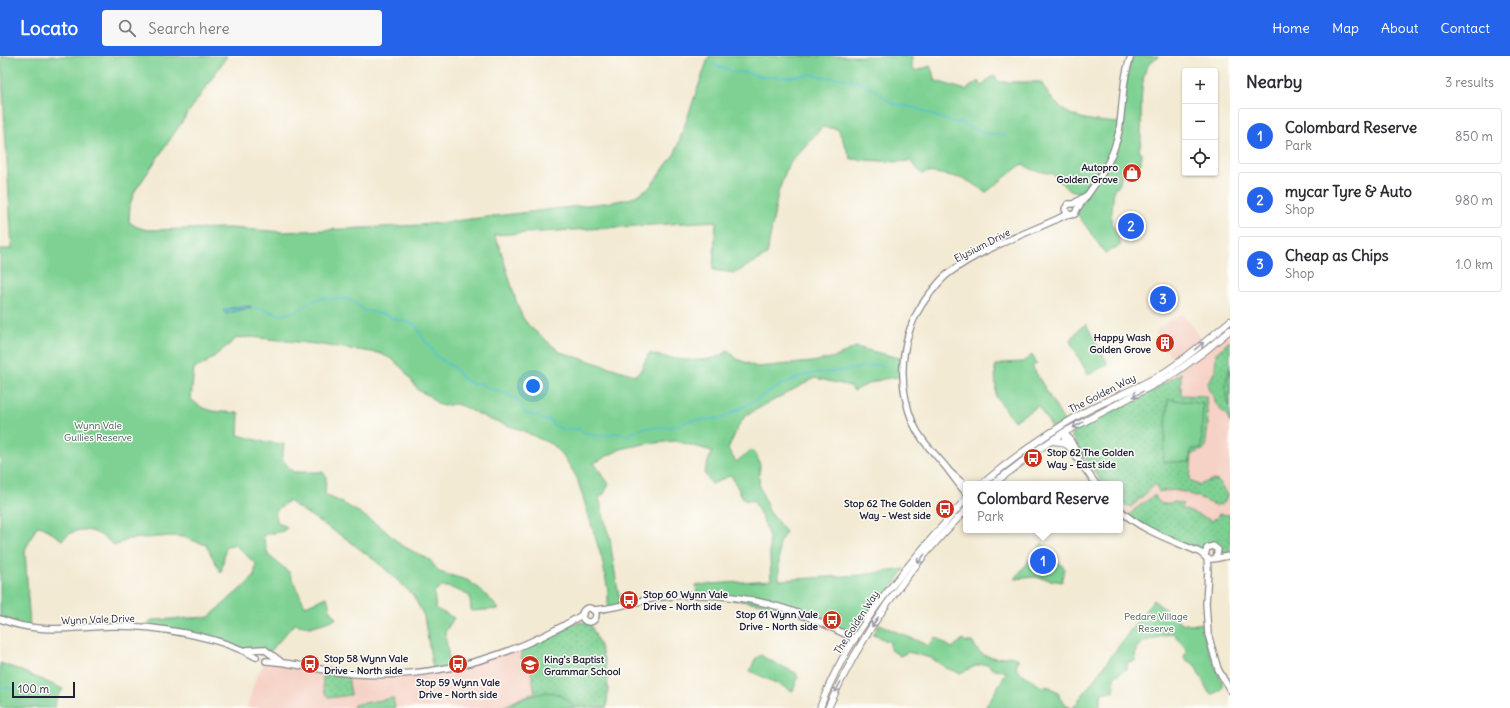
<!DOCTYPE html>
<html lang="en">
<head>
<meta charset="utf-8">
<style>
	body { margin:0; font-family:Delius,sans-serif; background:#f7f7f7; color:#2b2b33 }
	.controls { position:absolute; right:12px; top:12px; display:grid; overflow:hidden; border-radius:4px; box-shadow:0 1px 3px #0004 }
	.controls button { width:36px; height:36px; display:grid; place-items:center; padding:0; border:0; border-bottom:1px solid #e1e1e2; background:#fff; color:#2b2b33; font:20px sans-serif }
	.scale { position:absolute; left:12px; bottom:10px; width:63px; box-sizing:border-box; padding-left:4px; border:2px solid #22223b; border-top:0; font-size:11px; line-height:14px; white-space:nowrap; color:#22223b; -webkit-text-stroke:3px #fdfcf7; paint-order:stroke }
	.you { position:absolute; left:533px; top:330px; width:14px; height:14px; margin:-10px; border:3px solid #fff; border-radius:50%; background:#1a73e8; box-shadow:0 0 0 6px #1a73e833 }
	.badge { display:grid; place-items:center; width:26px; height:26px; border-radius:50%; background:#2563eb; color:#fff; font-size:13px; font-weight:700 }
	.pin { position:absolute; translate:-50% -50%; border:2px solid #fff; box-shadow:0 1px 4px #0006 }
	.popup { position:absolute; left:963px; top:425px; width:160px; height:52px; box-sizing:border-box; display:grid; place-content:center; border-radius:4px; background:#fff; filter:drop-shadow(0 1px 3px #0005); font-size:13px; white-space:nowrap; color:#7c7c81 }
	.popup b { font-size:15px; color:#2b2b33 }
	.popup::after { content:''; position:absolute; left:50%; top:100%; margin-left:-8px; border:8px solid transparent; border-top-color:#fff }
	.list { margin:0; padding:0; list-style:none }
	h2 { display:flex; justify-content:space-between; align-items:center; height:52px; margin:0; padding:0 16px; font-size:17px }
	h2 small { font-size:13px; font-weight:400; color:#7c7c81 }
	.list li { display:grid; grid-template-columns:26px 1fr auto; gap:12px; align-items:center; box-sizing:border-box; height:56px; margin:0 8px 8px; padding:0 8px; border:1px solid #e1e1e2; border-radius:4px }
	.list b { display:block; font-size:15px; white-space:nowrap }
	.list p { margin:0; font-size:13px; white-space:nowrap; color:#7c7c81 }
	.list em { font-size:13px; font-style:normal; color:#7c7c81 }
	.icon { flex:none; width:22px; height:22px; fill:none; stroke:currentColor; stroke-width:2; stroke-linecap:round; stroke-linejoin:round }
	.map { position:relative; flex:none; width:1230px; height:652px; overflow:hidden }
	header { display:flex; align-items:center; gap:24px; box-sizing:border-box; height:56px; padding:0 20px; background:#2563eb; color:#fff }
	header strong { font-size:19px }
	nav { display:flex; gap:22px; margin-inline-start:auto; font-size:14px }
	.search { width:280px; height:36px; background:#f7f7f7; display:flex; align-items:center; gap:10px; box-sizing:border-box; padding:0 14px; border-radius:4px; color:#7c7c81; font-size:15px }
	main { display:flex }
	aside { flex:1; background:#fff }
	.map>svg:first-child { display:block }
	.built { fill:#f6d1c5 }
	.grass { fill:url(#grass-dots); stroke:#507a67 }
	.park { fill:#7ed193; stroke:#507a67 }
	.water { fill:url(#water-rules); stroke:#3c7287 }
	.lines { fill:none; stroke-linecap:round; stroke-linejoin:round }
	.stream { stroke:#57c1d3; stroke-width:1.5 }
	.secondary-casing { stroke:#8a8687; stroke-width:8 }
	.primary-casing { stroke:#8a8687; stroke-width:8 }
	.secondary { stroke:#fff; stroke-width:5.5 }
	.primary { stroke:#fff; stroke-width:6 }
	.oneway { stroke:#9c9ca7 }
	.labels { text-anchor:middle; stroke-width:3; stroke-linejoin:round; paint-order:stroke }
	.poi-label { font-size:10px; font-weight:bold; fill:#22223b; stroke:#fdfcf7; text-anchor:end }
	.street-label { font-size:10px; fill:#22223b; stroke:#fdfcf7 }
	.park-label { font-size:10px; fill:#425f5a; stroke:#fdfcf7 }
</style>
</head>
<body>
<header>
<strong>Locato</strong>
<div class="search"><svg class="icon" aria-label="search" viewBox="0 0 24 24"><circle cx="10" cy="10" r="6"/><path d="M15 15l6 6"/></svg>Search here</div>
<nav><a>Home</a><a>Map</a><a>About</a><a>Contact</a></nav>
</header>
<main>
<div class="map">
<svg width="1230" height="652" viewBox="0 0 1230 652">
	<defs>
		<pattern id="grass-dots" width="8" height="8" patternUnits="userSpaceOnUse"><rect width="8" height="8" fill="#7ed193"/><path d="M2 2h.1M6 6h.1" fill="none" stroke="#6db380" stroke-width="1.8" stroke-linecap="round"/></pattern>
		<pattern id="water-rules" width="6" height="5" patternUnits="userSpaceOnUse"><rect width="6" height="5" fill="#57c1d3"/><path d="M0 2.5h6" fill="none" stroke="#489cac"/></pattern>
	</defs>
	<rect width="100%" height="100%" fill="#fdfcf7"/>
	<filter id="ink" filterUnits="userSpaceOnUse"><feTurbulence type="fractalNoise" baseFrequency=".025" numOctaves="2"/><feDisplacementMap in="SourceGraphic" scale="8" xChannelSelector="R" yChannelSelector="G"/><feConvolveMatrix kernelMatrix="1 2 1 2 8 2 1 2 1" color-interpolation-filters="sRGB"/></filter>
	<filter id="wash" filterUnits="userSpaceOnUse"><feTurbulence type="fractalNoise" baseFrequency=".012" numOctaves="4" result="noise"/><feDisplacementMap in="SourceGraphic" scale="16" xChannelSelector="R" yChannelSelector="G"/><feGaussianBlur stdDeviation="0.9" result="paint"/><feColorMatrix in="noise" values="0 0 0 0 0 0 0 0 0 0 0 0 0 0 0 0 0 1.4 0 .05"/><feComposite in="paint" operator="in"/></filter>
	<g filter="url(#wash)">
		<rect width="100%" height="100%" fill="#f3ead3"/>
		<g class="built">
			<polygon points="1182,257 1201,282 1172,302 1156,280 1156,276 1159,272"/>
			<polygon points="1230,272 1230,498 1180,489 1123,457 1156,428 1159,330"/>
			<polygon points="584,564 594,575 601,589 607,615 608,644 606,652 247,652 256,620 266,605 360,618 433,614 494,600 569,568"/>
		</g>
		<g class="grass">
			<polygon points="1230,285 1230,367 1227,360 1216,348 1214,341 1208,333 1208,327 1215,315 1216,297"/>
			<path d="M1181,317V339L1206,340L1208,369L1205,393L1192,398L1190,423L1192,426L1199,429L1212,424L1218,425L1227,439L1225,446L1222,449L1218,448L1217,450C1199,442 1181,430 1159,436L1156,428L1131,451L1122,448L1120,446V428H1103L1084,401L1072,381V378L1076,374L1152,335Z"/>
			<polygon points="1155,439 1157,444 1162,448 1175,446 1183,448 1181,452 1213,465 1214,462 1216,463 1219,458 1230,459 1230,500 1218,494 1215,491 1206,493 1189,492 1128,461 1134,454"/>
			<path d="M589,566C603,592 612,623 606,652H501L525,640L535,637L531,615L521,601V595L569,568Z"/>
			<path d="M323,618L348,620L351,639L329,642C321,635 323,627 323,618Z"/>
		</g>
		<g class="park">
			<path d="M1,0H227L135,135L130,148L129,166L137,171L147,174L230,172L284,176L421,169L612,146L632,142L650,131L675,97L709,0H912V13L916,15L930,10L936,25L966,34L978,25L982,30L994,19L999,26H1041C1061,63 1081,64 1119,67L1131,0H1159C1154,3 1149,7 1146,13C1139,31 1142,66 1141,86L1139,94L1141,97V108H1123L1120,127L1117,132H1114L1111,166L1121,189L1105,197L1076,156L1087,139L1067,133L1053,118L1033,114L1022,108L985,137C971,121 947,119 927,116L922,118L910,105L896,106L851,103L838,73L822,71L788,109L778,137L767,199L735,217L713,214L716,165L494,179L500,192L518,251L523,262L529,270L560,296L635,319L640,316L649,297C668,303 713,311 728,294L737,303L757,311L812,306L836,301L856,291L903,303V321C884,321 871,326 854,335L850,330L815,322L746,359L739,369L728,393L736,406L751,394L756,398L760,409L759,428L769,455L786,476L779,487V524L862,519L905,513L855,583L853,579L843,574L772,549L697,539L696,529L771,524L769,482L765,468L754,445L744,444L731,419L712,428L704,417L712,395L676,385L644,388L621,393L594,407L609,428L604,438L599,441L607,474L610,481L611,491L618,536L622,548L608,552V535L602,503L577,422L563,399L553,389L519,373L491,364L462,350L455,348L443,350L438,348L428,339L419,335L404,314L392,303L379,297L315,288L251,281L237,282L206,307L194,312L191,343C206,358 218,355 239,357L238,379L264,386L284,388L282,403L293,416H323L326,420L325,439L341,446L360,457L382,472L401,489L430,504L439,516L467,524L480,533L499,553L471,555L470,540C458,535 442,524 434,537L436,553L454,562L445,576L450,611L433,614L424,560L413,539L382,510L348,484L288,445L275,456L277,464L279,468L284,469L287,472L283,475L263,479L268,499L289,516L305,550L327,541L330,553L336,563L310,571L294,568L269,597L268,596L251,595L208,583L144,571L153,564L209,561L254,521L256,508L235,489L226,490L221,517L206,489L183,481L173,480L128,483L115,490C99,476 81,465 62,484L43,471L37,470L25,494L30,572L0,563V193H12Z"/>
			<polygon points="1086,268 1108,308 1088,319 1070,285 1079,273"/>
			<polygon points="1032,299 1037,308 1032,310 1065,367 1054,374 1038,350 1014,365 996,341 995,309 1002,309 1002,307 1023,306"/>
			<path d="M1230,312V351C1224,339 1225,324 1230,312Z"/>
			<polygon points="1168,343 1203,348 1201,393 1191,393 1190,406 1163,406"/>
			<polygon points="1042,487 1065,513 1063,517 1062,526 1034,521 1015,523"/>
			<polygon points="1153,544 1182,567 1190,569 1203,567 1206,588 1223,629 1221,634 1213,638 1209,637 1194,608 1184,603 1186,593 1173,577 1142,586 1136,593 1135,605 1128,606 1126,613 1114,621 1114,636 1102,636 1099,652 1073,652"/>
			<path d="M880,568C896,577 913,582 929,590L935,581L952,592L963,583L966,586H972L979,596L986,600L998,602L1010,600L1018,603L1016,613L1040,630L1050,631L1058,636L1060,643L1071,652H985L1007,616L991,612L988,608L978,609L960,617L946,612L931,602L908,596L900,600L890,593V586L873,579Z"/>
			<polygon points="761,599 765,602 796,617 798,622 793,635 750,615 755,603"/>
			<polygon points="0,607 17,613 63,633 56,644 54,652 0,652"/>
			<path d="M546,636C558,636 567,643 575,652H504L519,644Z"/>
			<polygon points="393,642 395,652 353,652 354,649 358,648"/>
		</g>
		<polygon class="water" points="240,250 249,250 252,251 226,258 223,255 224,254"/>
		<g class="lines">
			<g class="stream">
				<polyline points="713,8 734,16 745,16 762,21 790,21 811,18 821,21 839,22 855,25 871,32 893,48 916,52 942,63 963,68 984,77 1007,80"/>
				<path d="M252,251L265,254L281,259L297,255L310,246L321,242L348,243L353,245L363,254L387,259L392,262L408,266L415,269L425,285L430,290L436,300L453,311L462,322L472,328L481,327L488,333L497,334L507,338L518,344L524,355L527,358L537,359L543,364L549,363L554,369L562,373H579L583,376L596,380L610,379L615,377L619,378L622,377L626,380C631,379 635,374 640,373C655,369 674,375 687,365L723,362L783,328L806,318L841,315L875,309L885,310"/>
				<polyline points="0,632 19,632"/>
			</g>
		</g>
	</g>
	<g filter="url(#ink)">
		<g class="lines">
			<defs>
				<g id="secondary">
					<path d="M1087,139L1073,148H1068L1065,153L1067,157L1070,159L1075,158L1077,153C1095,129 1113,106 1119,75C1123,50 1122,24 1131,0"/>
					<polyline points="1063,377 1065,384 1071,394 1096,428"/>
					<polyline points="1064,378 1069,382 1079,400"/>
					<polyline points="951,417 966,430"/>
					<path d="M966,437C960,430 955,423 949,415C937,399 921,386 913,367C895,323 901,271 932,235C937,229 942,222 949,217C984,191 1029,177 1068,158"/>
					<path d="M1120,454C1142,475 1172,484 1199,496C1203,498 1205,502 1209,503C1212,504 1225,500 1230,500"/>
					<polyline points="1205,499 1207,492 1213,490 1218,494 1216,501"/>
					<polyline points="1207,502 1208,515 1206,547 1208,578 1218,613 1230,634"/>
					<circle cx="589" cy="559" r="7"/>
					<path d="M593,554C615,553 640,544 662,541C708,536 756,541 800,558C819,565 837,574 855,583"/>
					<path d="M0,563C40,579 71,571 111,570C154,569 218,580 256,601"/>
					<polyline points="246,594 264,593 280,605"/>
					<path d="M266,605C297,607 326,616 357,618C421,622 486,608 543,580C557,573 570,567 583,558"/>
				</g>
				<g id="primary">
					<polyline points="1052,385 1061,386 1069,390"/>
					<path d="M982,428C1013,402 1046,378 1081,358C1109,342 1141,332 1168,314C1190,299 1210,282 1230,265"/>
					<polyline points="993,428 1039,393 1063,377 1172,319 1205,295 1230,274"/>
					<path d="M820,652C848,573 912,505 966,443"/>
					<path d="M828,652C861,578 909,511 966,454"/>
				</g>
			</defs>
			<use href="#secondary" class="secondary-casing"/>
			<use href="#primary" class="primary-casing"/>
			<use href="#secondary" class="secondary"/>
			<use href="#primary" class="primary"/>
		</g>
		<defs><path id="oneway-shaft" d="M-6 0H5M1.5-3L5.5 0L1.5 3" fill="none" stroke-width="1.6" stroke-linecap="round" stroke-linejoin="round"/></defs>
		<g class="oneway">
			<use href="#oneway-shaft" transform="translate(1199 290) rotate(-39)"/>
			<use href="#oneway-shaft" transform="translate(1138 338) rotate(151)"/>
			<use href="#oneway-shaft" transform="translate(1078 369) rotate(150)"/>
			<use href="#oneway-shaft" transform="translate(921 503) rotate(128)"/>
			<use href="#oneway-shaft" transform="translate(875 566) rotate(123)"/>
			<use href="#oneway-shaft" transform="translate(838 631) rotate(118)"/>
		</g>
	</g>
	<defs>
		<symbol id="shop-disc" viewBox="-11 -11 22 22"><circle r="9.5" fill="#c8321e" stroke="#fdfcf7"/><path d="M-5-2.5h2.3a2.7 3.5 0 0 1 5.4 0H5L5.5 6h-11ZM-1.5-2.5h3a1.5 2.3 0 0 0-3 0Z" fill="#fff"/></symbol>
		<symbol id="building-disc" viewBox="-11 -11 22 22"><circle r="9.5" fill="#c8321e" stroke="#fdfcf7"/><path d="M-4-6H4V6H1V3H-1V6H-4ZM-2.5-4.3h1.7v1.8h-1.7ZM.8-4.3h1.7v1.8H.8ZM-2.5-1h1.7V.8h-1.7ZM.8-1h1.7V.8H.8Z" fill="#fff"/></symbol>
		<symbol id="bus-disc" viewBox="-11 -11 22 22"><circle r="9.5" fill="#c8321e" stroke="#fdfcf7"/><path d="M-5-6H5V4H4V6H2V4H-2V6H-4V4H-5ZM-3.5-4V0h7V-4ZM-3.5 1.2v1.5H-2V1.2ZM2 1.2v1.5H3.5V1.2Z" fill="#fff"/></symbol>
		<symbol id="school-disc" viewBox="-11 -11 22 22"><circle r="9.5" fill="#c8321e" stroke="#fdfcf7"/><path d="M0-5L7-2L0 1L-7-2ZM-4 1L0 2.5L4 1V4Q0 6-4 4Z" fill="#fff"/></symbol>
	</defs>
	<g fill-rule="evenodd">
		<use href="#shop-disc" x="1121" y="106" width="22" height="22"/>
		<use href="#building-disc" x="1154" y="276" width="22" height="22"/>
		<use href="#bus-disc" x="1022" y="391" width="22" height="22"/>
		<use href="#bus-disc" x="934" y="442" width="22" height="22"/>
		<use href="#bus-disc" x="618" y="533" width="22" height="22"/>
		<use href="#bus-disc" x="821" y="553" width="22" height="22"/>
		<use href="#bus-disc" x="299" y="597" width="22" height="22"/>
		<use href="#bus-disc" x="447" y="597" width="22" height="22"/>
		<use href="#school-disc" x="519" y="598" width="22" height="22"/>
	</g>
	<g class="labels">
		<g class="poi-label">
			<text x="1118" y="115">Autopro<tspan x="1118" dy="12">Golden Grove</tspan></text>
			<text x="1151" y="285">Happy Wash<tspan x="1151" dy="12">Golden Grove</tspan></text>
			<text x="1047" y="400" text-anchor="start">Stop 62 The Golden<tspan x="1047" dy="12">Way - East side</tspan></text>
			<text x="931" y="451">Stop 62 The Golden<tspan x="931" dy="12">Way - West side</tspan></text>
			<text x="643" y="542" text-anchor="start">Stop 60 Wynn Vale<tspan x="643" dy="12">Drive - North side</tspan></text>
			<text x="818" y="562">Stop 61 Wynn Vale<tspan x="818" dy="12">Drive - North side</tspan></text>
			<text x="324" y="606" text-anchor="start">Stop 58 Wynn Vale<tspan x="324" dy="12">Drive - North side</tspan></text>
			<text x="544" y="607" text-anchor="start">King's Baptist<tspan x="544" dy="12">Grammar School</tspan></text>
			<text x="458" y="630" text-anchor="middle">Stop 59 Wynn Vale<tspan x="458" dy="12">Drive - North side</tspan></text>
		</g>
		<g class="street-label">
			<text transform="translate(982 189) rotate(-27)" y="4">Elysium Drive</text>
			<text transform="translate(1102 337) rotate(-27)" y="4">The Golden Way</text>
			<text transform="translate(98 563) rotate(-2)" y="4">Wynn Vale Drive</text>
			<text transform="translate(856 566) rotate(-57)" y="4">The Golden Way</text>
		</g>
		<g class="park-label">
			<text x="98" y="373">Wynn Vale<tspan x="98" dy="12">Gullies Reserve</tspan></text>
			<text x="1156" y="564">Pedare Village<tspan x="1156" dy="12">Reserve</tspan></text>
		</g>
	</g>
</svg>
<div class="controls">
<button>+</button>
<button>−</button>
<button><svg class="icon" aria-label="locate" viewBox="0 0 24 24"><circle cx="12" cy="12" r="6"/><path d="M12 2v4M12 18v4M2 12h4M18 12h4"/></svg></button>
</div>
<div class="scale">100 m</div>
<div class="you"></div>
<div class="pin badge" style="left:1043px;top:505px">1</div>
<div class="popup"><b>Colombard Reserve</b>Park</div>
<div class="pin badge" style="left:1131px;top:170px">2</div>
<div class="pin badge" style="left:1163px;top:243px">3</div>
</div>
<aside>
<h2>Nearby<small>3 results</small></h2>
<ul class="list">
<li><span class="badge">1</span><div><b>Colombard Reserve</b><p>Park</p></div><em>850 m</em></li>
<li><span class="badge">2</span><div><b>mycar Tyre &amp; Auto</b><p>Shop</p></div><em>980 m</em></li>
<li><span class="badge">3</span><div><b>Cheap as Chips</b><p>Shop</p></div><em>1.0 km</em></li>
</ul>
</aside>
</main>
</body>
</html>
